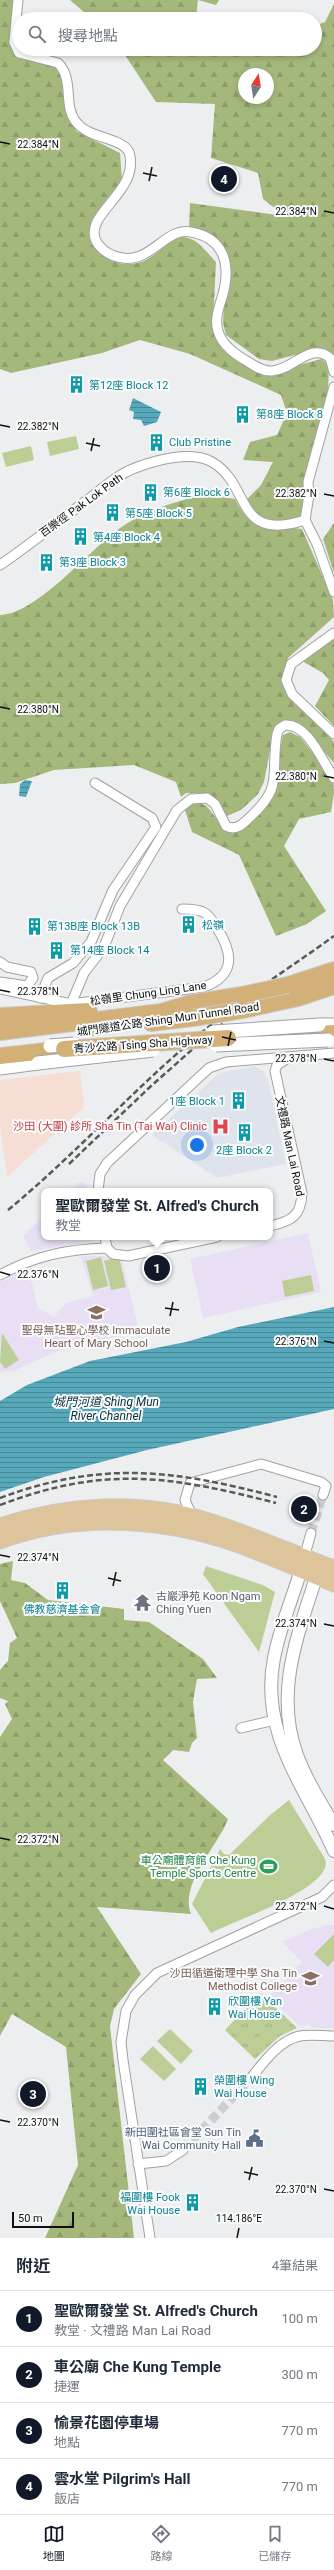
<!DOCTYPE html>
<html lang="zh-TW">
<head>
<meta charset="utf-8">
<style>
	body { margin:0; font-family:Roboto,"Noto Sans TC",sans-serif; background:#f6f6f7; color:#1f2937 }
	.compass { position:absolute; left:238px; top:68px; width:36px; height:36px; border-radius:50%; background:#fff; box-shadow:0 2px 6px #0003; rotate:12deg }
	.scale { position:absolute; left:12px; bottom:10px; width:62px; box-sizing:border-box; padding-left:4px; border:2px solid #101010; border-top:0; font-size:11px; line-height:14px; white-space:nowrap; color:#101010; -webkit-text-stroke:3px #fafbfc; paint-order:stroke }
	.you { position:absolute; left:197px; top:1145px; width:14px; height:14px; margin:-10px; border:3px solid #fff; border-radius:50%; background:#1a73e8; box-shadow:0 0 0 6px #1a73e833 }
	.badge { display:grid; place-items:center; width:26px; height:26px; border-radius:50%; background:#111827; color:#fff; font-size:13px; font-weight:700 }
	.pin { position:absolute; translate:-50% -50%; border:2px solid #fff; box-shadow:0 1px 4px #0006 }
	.popup { position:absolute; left:41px; top:1188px; width:232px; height:52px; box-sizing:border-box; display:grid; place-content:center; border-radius:8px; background:#fff; filter:drop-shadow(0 1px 3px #0005); font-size:13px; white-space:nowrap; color:#747a83 }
	.popup b { font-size:15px; color:#1f2937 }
	.popup::after { content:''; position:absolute; left:50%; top:100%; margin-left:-8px; border:8px solid transparent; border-top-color:#fff }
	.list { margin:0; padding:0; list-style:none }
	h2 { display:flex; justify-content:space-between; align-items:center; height:52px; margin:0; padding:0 16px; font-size:17px }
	h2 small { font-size:13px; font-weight:400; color:#747a83 }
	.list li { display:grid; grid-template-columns:26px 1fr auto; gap:12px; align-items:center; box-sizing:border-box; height:56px; padding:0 16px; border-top:1px solid #e0e1e3 }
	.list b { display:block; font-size:15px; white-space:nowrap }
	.list p { margin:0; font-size:13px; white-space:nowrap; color:#747a83 }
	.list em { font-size:13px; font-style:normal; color:#747a83 }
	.icon { flex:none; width:22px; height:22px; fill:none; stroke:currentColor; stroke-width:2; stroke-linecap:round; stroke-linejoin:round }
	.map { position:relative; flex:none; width:334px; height:2238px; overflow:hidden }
	.search { position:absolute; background:#fff; box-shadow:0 2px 6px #0003; left:12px; right:12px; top:12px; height:44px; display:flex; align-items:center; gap:10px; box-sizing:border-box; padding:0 14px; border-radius:22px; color:#747a83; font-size:15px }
	.sheet { height:276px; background:#fff }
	nav { display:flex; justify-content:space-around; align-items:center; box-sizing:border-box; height:56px; border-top:1px solid #e0e1e3; background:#fff; font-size:11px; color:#747a83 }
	nav a { display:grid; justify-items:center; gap:2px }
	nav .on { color:#111827 }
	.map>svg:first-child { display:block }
	.built { fill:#dfe4ec }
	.industrial { fill:#f6ded4 }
	.education { fill:#e8dff4 }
	.grass { fill:url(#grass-tufts) }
	.forest { fill:url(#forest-firs); fill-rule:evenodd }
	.garden { fill:#bcce95 }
	.water { fill:url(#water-rules) }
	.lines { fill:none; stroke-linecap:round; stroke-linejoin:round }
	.minor-tunnel { stroke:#cccdce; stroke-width:9; stroke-dasharray:9 4.5; stroke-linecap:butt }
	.minor-casing { stroke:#a0a1a2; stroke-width:11 }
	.tertiary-casing { stroke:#a0a1a2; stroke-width:14 }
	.secondary-casing { stroke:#a0a1a2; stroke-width:15 }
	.primary-casing { stroke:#cacaca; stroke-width:17 }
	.trunk-casing { stroke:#cacaca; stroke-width:18 }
	.minor { stroke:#fff; stroke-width:9 }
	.tertiary { stroke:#fff; stroke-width:12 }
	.secondary { stroke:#fff; stroke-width:13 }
	.primary { stroke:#ddc49a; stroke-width:15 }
	.trunk { stroke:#d2b078; stroke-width:16 }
	.rail { stroke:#585959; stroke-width:2.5; stroke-dasharray:6 3; stroke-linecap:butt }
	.secondary-bridge-casing { stroke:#a0a1a2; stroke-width:15; stroke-linecap:butt }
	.trunk-bridge-casing { stroke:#cacaca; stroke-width:18; stroke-linecap:butt }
	.secondary-bridge { stroke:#fff; stroke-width:13 }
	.trunk-bridge { stroke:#d2b078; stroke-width:16 }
	.ticks { fill:none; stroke:#101010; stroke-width:1.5 }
	.labels { text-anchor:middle; stroke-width:4; stroke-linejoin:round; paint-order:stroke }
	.culture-label { font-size:11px; fill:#0d838f; stroke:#fafbfc; text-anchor:start }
	.street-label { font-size:11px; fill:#101010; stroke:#fafbfc }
	.health-label { font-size:11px; fill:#be3a42; stroke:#fafbfc; text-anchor:end }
	.education-label { font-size:11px; fill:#785e54; stroke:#fafbfc }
	.worship-label { font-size:11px; fill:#5b616d; stroke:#fafbfc; text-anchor:start }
	.leisure-label { font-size:11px; fill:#27864d; stroke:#fafbfc; text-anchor:end }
	.service-label { font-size:11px; fill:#4e5e75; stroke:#fafbfc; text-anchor:end }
	.water-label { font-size:12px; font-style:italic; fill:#063038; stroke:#fafbfc }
	.ticks-label { font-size:10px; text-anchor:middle; fill:#101010; stroke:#fafbfc; stroke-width:4; stroke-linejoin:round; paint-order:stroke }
</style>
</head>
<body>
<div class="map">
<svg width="334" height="2238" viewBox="0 0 334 2238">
	<defs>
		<pattern id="grass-tufts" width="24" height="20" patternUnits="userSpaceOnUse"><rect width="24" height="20" fill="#bcce95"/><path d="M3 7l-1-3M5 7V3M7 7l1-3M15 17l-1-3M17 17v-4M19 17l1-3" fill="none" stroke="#a1b07f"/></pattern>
		<pattern id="forest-firs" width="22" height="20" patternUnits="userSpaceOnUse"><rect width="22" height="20" fill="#a5b87c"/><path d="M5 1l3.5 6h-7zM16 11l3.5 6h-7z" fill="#8d9d6a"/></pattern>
		<pattern id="water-rules" width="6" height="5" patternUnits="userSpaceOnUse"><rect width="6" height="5" fill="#56a8ba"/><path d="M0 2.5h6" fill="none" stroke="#468796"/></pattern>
	</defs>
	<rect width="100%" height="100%" fill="#edeeef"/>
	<polygon class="built" points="254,1066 263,1071 269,1083 286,1164 217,1178 152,1135 219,1073"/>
	<polygon class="industrial" points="80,1071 84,1107 7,1177 0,1126 0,1080"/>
	<g class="education">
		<polygon points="81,1181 87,1185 89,1191 70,1191"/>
		<polygon points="44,1216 44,1237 96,1238 93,1241 31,1251 23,1236"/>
		<polygon points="308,1233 321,1292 203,1318 190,1259"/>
		<polygon points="81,1256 121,1256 139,1331 58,1351 13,1371 0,1372 0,1282 25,1270 32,1283 38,1308 54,1317 66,1303 93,1296"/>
		<polygon points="327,1925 334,1925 334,2028 313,2028 307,2023 302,2028 269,1997 302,1962 282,1942 309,1930"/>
	</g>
	<polygon class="grass" points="260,1993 297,2028 280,2036 255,2059 225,2030"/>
	<g class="forest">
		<path d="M0,0H14L12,41L22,58L58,68L76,131L120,153L122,180C105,203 69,234 106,258C116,264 129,266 141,262C155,258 170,238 182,237C197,237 206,252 216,262L213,323L217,340L273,372L321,359L329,364L328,393L303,482L304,494L300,519C273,522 263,524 245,501L261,485L273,462L243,460L250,442L277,435L287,413L281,395L190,354L140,340L102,353L11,373L0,369Z"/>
		<polygon points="70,0 219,0 216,5 198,0 196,19 92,19"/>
		<path d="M334,4V355L322,348L272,361L259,359L226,335L223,323L226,258L202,232L189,228L190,203L285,216L263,199L258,173L211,158L215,104L156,102L121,49H315V26L325,22ZM244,74H268V98H244Z"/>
		<path d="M205,494L235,499C256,538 267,524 302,529L333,600L334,617L288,658L283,679L292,698L334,742V763L306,731L292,723L272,740L264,782L258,794L241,810L227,816L207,794L186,793L181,797L176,782L134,765L54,770L15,783L0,784V615C37,614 89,550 120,528C146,510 175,502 205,494Z"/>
		<polygon points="334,523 334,573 323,539"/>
		<polygon points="334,631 334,726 315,706 329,680 323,673 302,661"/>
		<path d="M290,732L300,737L333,778L334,793L331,812L299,819L284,846L326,911L307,924L276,936L239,855L192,832L184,807C211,796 207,813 224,826C242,824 265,801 273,785C279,771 279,750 283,735Z"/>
		<path d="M13,1561L11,1580L25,1583L48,1600L124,1609V1620L149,1622L203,1659L217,1678L197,1679L193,1702L197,1738L192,1743L189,1752L173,1750L163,1760L228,1819C218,1846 179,1884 191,1914L97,1907L141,1974L114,2009L110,2026L134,2238H45L78,2165L66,2047L12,2014L0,2036V1737L12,1719L5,1704L8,1701L0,1698V1670L8,1661L10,1643L17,1638L0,1601V1564Z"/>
	</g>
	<g class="garden">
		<polygon points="76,436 79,449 50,456 47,442"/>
		<polygon points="31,446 34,460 6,467 2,453"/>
		<polygon points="111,1016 113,1034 86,1037 84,1019"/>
		<polygon points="101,1257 108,1286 93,1290 86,1261"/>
		<polygon points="119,1257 126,1287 111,1290 104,1261"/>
		<polygon points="311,1275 314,1291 285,1297 282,1281"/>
		<polygon points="2,1333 19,1360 5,1369 0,1362"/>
		<polygon points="206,1566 263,1585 275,1592 259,1652 203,1574"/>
		<path d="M289,1800L322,1854C325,1858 327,1863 325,1868C315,1894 236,1920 211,1933L192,1904L220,1849L224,1854L229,1855L269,1816Z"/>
		<polygon points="334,1934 334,1960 328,1967 314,1954"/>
		<polygon points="170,2029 193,2051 181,2064 157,2041"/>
		<polygon points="153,2046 176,2069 164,2081 140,2059"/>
	</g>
	<g class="water">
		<polygon points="133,398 161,412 157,422 144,426 141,420 133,419 134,412 129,410"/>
		<polygon points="25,780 32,781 26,797 19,796 20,784"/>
		<polygon points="334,1307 334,1409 147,1450 44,1477 0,1492 0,1401 27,1385 90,1361 186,1342 238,1327"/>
	</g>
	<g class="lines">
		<g class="minor-tunnel">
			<polyline points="311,1533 323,1495"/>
			<polyline points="183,2150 251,2078"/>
		</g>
		<defs>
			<g id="minor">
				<path d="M18,0L14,42L19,53L58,63C75,80 62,107 77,123C90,139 121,137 129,152C141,192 83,213 96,241C100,248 106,253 114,256C150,269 164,226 191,232C224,238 231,264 223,294C218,311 212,323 222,340C228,349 236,355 245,360C253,365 263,372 272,371C293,370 311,341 330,358L334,372"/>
				<polyline points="334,387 308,482 309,495 305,520 317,544 334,592"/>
				<path d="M0,565C31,544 60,520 90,498C104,487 119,474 135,468C156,460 192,450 212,462C252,485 234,543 305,520"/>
				<polyline points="334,633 291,664 286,680 292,694 334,734"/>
				<polyline points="0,962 7,967 31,972 33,978 27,986"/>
				<polyline points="0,982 27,986 26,990"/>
				<path d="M0,989L71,1004L204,987C236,975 233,953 217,928C213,922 210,915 203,912C197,909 189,909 182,909"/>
				<polyline points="40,998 48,978 73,963 91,942 113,890 156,827 152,818 95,783"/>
				<path d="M71,1004L84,973L104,947L120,906L177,810L191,799L207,798L215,804L226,826C235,831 242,825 248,819C285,786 270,776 277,734L279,729L285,725C308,723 323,763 334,778"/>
				<polyline points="98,1191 100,1174 107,1163 209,1068 226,1062 334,1053"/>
				<path d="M270,1226C292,1221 301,1216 302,1193L275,1071L277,1065L288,1058"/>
				<polyline points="105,1237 107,1248"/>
				<path d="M0,1275C34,1256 68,1249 107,1248L113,1254L128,1256L217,1237"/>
				<polyline points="192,1516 185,1500 190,1483 261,1464 321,1482 326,1486 323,1495"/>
				<polyline points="304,1558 311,1533"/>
				<polyline points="241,1728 275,1720"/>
				<path d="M251,2078C263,2063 279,2040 300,2036C310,2034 323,2036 334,2036"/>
				<polyline points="138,2164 166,2161 183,2150"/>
				<polyline points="150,2238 123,2060 121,2042 126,2011 135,1995 157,1973 322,1897 334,1885"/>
			</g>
			<g id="tertiary">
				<path d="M303,1563C294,1595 280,1626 274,1658C259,1734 306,1787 334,1851"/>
				<path d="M319,1568C300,1630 273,1690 297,1755C306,1779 320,1802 334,1825"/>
			</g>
			<g id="secondary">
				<polyline points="319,1025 334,1025"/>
				<polyline points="0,1068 38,1063"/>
			</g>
			<g id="primary">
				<path d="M0,1526C67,1504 141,1499 209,1521C251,1534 292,1553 334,1568"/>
				<path d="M0,1541C71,1515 152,1517 224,1540C261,1552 298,1569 334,1584"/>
			</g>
			<g id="trunk">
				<polyline points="288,985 334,970"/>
				<polyline points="243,1010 298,998 334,986"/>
				<polyline points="0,1016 89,1011"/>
				<polyline points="151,1023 193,1018"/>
				<polyline points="0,1032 161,1012 192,1003 242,995"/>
				<polyline points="308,1035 334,1033"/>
				<polyline points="0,1056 64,1049"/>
			</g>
		</defs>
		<use href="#minor" class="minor-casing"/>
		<use href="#tertiary" class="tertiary-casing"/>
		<use href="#secondary" class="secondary-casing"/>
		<use href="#primary" class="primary-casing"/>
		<use href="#trunk" class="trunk-casing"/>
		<use href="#minor" class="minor"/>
		<use href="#tertiary" class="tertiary"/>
		<use href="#secondary" class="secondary"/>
		<use href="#primary" class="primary"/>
		<use href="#trunk" class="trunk"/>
		<g class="rail">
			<polyline points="69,1164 150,1087 222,1023"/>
			<path d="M8,1210C82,1149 145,1076 221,1017C257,988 297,963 334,936"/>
			<path d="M0,1498C102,1460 175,1470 277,1497"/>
			<path d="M0,1505C105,1465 171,1476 276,1503"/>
		</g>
		<defs>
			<g id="secondary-bridge">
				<polyline points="213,1032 319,1025"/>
				<polyline points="216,1045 328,1040"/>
				<polyline points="50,1046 74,1044"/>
				<polyline points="38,1063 153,1050"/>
			</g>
			<g id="trunk-bridge">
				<polyline points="242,995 288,985"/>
				<polyline points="193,1018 243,1010"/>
				<polyline points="64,1049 228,1038"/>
			</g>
		</defs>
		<use href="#secondary-bridge" class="secondary-bridge-casing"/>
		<use href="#trunk-bridge" class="trunk-bridge-casing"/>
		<use href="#secondary-bridge" class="secondary-bridge"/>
		<use href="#trunk-bridge" class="trunk-bridge"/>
	</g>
	<path class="ticks" d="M0,142L10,144M143,173L157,176M149,181L152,167M324,211L334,213M0,425L10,427M86,443L100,446M91,451L94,438M324,494L334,496M0,707L10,709M324,776L334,778M0,990L10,992M222,1037L236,1040M228,1046L231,1032M324,1059L334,1061M0,1272L10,1275M165,1308L179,1310M170,1316L173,1302M324,1341L334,1343M0,1555L10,1557M108,1578L121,1581M113,1586L116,1572M324,1624L334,1626M0,1838L10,1840M324,1906L334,1909M0,2120L10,2122M244,2172L258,2175M249,2180L252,2167M324,2189L334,2191M237,2238L239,2228"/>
	<defs>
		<symbol id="building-bare" viewBox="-9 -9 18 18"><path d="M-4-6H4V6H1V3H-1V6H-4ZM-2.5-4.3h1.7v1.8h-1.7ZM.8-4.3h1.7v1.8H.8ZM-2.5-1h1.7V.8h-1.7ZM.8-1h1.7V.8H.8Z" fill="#0f9aa8" stroke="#fafbfc" stroke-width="2.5" paint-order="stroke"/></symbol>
		<symbol id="hospital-bare" viewBox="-9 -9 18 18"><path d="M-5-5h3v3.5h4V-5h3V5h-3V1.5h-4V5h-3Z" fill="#e0444e" stroke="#fafbfc" stroke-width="2.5" paint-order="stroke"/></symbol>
		<symbol id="school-bare" viewBox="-9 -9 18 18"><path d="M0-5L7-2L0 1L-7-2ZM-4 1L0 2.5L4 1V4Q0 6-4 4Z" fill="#8d6e63" stroke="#fafbfc" stroke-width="2.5" paint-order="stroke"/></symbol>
		<symbol id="temple-bare" viewBox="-9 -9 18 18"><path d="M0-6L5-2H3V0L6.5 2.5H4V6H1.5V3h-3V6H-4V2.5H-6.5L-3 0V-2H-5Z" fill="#6b7280" stroke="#fafbfc" stroke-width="2.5" paint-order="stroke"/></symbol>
		<symbol id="stadium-bare" viewBox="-9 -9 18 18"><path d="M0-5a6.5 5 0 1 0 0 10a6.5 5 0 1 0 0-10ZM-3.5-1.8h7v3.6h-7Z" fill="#2e9e5b" stroke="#fafbfc" stroke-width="2.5" paint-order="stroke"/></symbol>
		<symbol id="civic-bare" viewBox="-9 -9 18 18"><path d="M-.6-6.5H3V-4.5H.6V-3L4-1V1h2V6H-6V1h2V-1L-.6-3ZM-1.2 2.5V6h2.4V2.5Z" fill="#5c6f8a" stroke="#fafbfc" stroke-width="2.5" paint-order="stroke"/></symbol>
	</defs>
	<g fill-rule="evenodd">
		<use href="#building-bare" x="64" y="372" width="25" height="25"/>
		<use href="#building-bare" x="230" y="402" width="25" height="25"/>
		<use href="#building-bare" x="144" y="430" width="25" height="25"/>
		<use href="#building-bare" x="138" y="480" width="25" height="25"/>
		<use href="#building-bare" x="100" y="500" width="25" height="25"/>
		<use href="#building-bare" x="68" y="524" width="25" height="25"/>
		<use href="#building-bare" x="34" y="550" width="25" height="25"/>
		<use href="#building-bare" x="176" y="912" width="25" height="25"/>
		<use href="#building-bare" x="22" y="914" width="25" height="25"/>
		<use href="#building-bare" x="44" y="938" width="25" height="25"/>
		<use href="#building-bare" x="226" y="1088" width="25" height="25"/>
		<use href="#hospital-bare" x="208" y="1114" width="25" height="25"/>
		<use href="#building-bare" x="232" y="1120" width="25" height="25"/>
		<use href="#school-bare" x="84" y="1300" width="25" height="25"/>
		<use href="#building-bare" x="50" y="1578" width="25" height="25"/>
		<use href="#temple-bare" x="130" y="1590" width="25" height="25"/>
		<use href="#stadium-bare" x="256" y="1854" width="25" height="25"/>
		<use href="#school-bare" x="298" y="1966" width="25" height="25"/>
		<use href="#building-bare" x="202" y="1994" width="25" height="25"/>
		<use href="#building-bare" x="188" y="2074" width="25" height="25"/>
		<use href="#civic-bare" x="242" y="2126" width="25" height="25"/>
		<use href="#building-bare" x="180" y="2190" width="25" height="25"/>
	</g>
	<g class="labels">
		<g class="culture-label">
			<text x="89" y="389">第12座 Block 12</text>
			<text x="256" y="418">第8座 Block 8</text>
			<text x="169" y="446">Club Pristine</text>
			<text x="163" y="496">第6座 Block 6</text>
			<text x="125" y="517">第5座 Block 5</text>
			<text x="93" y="541">第4座 Block 4</text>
			<text x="59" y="566">第3座 Block 3</text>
			<text x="202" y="929">松嶺</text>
			<text x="47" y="930">第13B座 Block 13B</text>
			<text x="70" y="954">第14座 Block 14</text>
			<text x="225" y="1105" text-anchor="end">1座 Block 1</text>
			<text x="244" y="1154" text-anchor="middle">2座 Block 2</text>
			<text x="62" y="1613" text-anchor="middle">佛教慈濟基金會</text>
			<text x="228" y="2005">欣圍樓 Yan<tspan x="228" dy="13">Wai House</tspan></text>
			<text x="214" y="2084">榮圍樓 Wing<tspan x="214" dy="13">Wai House</tspan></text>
			<text x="180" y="2201" text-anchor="end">福圍樓 Fook<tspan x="180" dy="13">Wai House</tspan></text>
		</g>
		<g class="street-label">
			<text transform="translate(81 505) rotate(-36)" y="4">百樂徑 Pak Lok Path</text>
			<text transform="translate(148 993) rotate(-8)" y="4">松嶺里 Chung Ling Lane</text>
			<text transform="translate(168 1019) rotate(-8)" y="4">城門隧道公路 Shing Mun Tunnel Road</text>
			<text transform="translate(143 1044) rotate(-4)" y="4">青沙公路 Tsing Sha Highway</text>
			<text transform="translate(290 1146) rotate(78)" y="4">文禮路 Man Lai Road</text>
		</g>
		<g class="health-label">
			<text x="207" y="1130">沙田 (大圍) 診所 Sha Tin (Tai Wai) Clinic</text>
		</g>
		<g class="education-label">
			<text x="96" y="1334">聖母無玷聖心學校 Immaculate<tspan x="96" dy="13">Heart of Mary School</tspan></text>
			<text x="297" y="1977" text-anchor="end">沙田循道衛理中學 Sha Tin<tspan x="297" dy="13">Methodist College</tspan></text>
		</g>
		<g class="worship-label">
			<text x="156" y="1600">古巖淨苑 Koon Ngam<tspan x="156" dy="13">Ching Yuen</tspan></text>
		</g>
		<g class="leisure-label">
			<text x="256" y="1864">車公廟體育館 Che Kung<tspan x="256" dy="13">Temple Sports Centre</tspan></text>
		</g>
		<g class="service-label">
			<text x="241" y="2136">新田圍社區會堂 Sun Tin<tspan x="241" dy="13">Wai Community Hall</tspan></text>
		</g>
		<g class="water-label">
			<text x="106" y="1406">城門河道 Shing Mun<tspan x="106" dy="14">River Channel</tspan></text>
		</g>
	</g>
	<g class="ticks-label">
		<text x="38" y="148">22.384°N</text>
		<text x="296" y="215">22.384°N</text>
		<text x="38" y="430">22.382°N</text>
		<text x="296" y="497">22.382°N</text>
		<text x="38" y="713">22.380°N</text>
		<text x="296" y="780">22.380°N</text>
		<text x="38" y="995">22.378°N</text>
		<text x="296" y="1062">22.378°N</text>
		<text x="38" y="1278">22.376°N</text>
		<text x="296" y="1345">22.376°N</text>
		<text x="38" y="1561">22.374°N</text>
		<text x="296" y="1627">22.374°N</text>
		<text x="38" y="1843">22.372°N</text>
		<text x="296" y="1910">22.372°N</text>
		<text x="38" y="2126">22.370°N</text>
		<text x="296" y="2193">22.370°N</text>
		<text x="239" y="2222">114.186°E</text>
	</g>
</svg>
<svg class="compass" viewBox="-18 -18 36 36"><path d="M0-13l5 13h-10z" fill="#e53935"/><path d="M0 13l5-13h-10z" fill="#747a83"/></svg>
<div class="scale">50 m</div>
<div class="you"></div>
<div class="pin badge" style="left:157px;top:1268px">1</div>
<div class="popup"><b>聖歐爾發堂 St. Alfred's Church</b>教堂</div>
<div class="pin badge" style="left:304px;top:1509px">2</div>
<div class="pin badge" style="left:33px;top:2094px">3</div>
<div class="pin badge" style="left:224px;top:179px">4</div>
<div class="search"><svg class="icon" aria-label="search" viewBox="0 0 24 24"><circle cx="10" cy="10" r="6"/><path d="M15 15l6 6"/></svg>搜尋地點</div>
</div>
<section class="sheet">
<h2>附近<small>4筆結果</small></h2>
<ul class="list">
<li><span class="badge">1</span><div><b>聖歐爾發堂 St. Alfred's Church</b><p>教堂 · 文禮路 Man Lai Road</p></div><em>100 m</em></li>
<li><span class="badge">2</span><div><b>車公廟 Che Kung Temple</b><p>捷運</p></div><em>300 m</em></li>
<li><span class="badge">3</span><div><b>愉景花園停車場</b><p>地點</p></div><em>770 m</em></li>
<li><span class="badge">4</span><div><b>雲水堂 Pilgrim's Hall</b><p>飯店</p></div><em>770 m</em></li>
</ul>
</section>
<nav>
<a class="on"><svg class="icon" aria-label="map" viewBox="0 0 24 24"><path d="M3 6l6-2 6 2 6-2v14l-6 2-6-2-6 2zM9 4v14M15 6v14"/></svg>地圖</a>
<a><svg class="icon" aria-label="directions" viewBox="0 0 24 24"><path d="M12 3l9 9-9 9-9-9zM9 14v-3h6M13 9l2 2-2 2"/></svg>路線</a>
<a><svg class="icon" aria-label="saved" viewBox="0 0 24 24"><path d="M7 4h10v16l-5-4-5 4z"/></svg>已儲存</a>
</nav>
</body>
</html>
